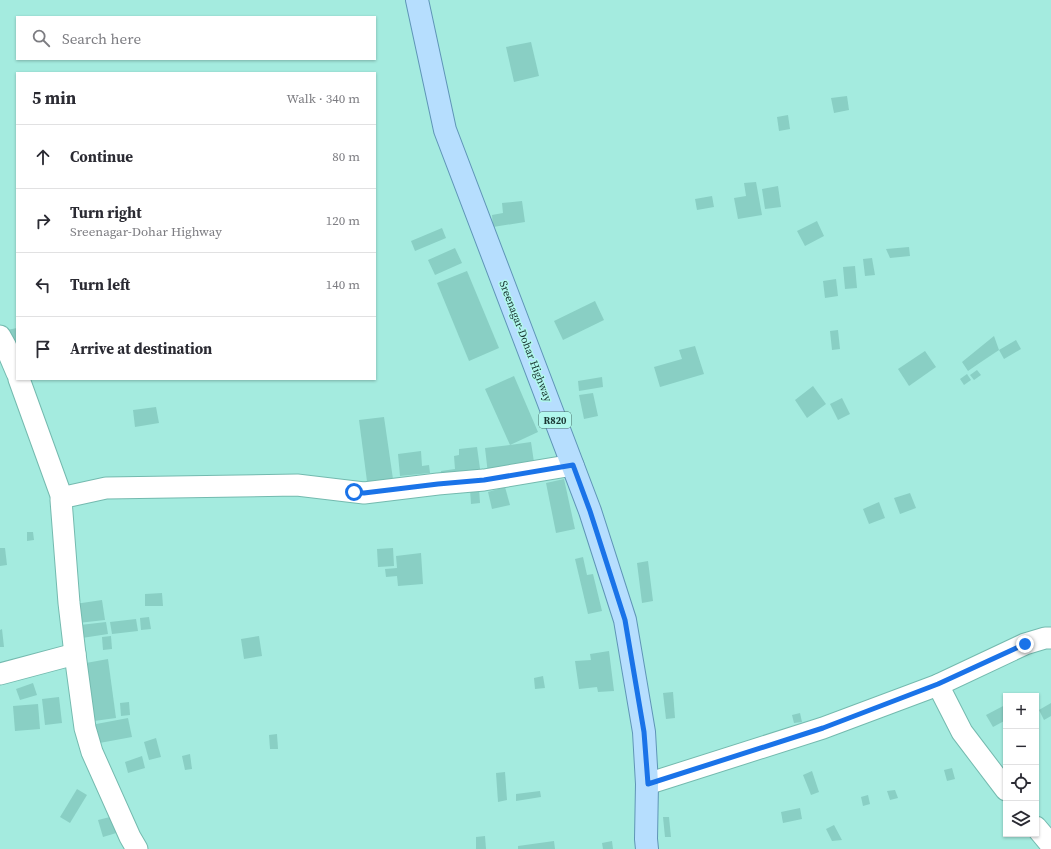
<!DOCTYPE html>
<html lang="en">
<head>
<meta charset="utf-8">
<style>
	body { margin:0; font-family:"Source Serif 4",serif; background:#f2f2f3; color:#2b2b33 }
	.controls { position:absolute; right:12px; bottom:12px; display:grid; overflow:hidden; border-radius:0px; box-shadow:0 1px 3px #0004 }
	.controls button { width:36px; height:36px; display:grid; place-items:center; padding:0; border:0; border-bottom:1px solid #e1e1e2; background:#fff; color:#2b2b33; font:20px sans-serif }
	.stop { position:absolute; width:12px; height:12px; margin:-9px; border:3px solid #1a73e8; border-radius:50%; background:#fff }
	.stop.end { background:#1a73e8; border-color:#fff; box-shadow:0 1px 4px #0008 }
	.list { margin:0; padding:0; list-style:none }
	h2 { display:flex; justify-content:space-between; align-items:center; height:52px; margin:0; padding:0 16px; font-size:17px }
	h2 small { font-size:13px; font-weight:400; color:#7c7c81 }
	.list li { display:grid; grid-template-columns:26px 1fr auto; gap:12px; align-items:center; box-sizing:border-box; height:64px; padding:0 16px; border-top:1px solid #e1e1e2 }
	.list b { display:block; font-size:15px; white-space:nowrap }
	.list p { margin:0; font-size:13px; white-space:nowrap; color:#7c7c81 }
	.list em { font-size:13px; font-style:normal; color:#7c7c81 }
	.icon { flex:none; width:22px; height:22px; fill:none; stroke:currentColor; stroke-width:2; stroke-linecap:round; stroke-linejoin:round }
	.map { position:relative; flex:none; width:1051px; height:849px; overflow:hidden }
	.search { position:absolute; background:#fff; box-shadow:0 1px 3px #0004; left:16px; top:16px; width:360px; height:44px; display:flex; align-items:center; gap:10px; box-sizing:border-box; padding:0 14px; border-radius:0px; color:#7c7c81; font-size:15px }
	.panel { position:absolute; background:#fff; box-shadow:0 1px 3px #0004; left:16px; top:72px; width:360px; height:308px; border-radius:0px }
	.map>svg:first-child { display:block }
	.building { fill:#89cfc4 }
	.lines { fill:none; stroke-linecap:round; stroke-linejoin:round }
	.minor-casing { stroke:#74baaf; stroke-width:23 }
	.major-casing { stroke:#5f95b7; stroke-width:24 }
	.minor { stroke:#fff; stroke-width:21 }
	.major { stroke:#b6defe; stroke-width:22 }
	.route { stroke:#1a73e8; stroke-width:5 }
	.labels { text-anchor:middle; stroke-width:3; stroke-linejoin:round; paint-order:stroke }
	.shield { fill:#b1f8ed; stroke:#47706a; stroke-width:1 }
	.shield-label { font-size:10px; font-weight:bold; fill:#193632 }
	.street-label { font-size:11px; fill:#193632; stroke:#b1f8ed }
</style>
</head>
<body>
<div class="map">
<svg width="1051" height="849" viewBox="0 0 1051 849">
	<rect width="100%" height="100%" fill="#a4ebdf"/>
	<g class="building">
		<polygon points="531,42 539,76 514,82 506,47"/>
		<polygon points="847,96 849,110 834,113 831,98"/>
		<polygon points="788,115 790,129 779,131 777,117"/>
		<polygon points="756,182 762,215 738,219 734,198 746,196 744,183"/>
		<polygon points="778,186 781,207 765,209 762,189"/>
		<polygon points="712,196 714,207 697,210 695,199"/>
		<polygon points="522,201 525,222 493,227 492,215 503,213 502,203"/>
		<polygon points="817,221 824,236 805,246 797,231"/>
		<polygon points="442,228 446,238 415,251 411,241"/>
		<polygon points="909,247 910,256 890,258 886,249"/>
		<polygon points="455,248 462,263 435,275 428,260"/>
		<polygon points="872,258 875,275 865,276 863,259"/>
		<polygon points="855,266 857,288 845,289 843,267"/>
		<polygon points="467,271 499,348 469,361 437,283"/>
		<polygon points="836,279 838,296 825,298 823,281"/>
		<polygon points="595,301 604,320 563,340 554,321"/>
		<polygon points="17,328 17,347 7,330"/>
		<polygon points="838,330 840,349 832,350 830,331"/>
		<polygon points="994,336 999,350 981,362 968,371 962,362"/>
		<polygon points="1016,340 1021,349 1004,359 999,350"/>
		<polygon points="695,346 704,374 660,387 654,367 682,359 679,350"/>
		<polygon points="925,351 936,367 909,386 898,369"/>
		<polygon points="977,370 981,375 974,380 970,375"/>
		<polygon points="967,374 971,380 964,385 960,379"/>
		<polygon points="514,376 538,432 510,445 531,442 535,469 488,474 485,448 510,445 485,389"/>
		<polygon points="602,377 603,387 579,391 578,381"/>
		<polygon points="813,386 826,404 807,418 795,400"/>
		<polygon points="593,393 598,416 584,419 579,395"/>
		<polygon points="842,398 850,414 838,420 830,404"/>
		<polygon points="156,407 159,423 135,427 133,410"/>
		<polygon points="384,417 394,486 368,489 359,420"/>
		<polygon points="477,447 481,476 442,480 441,471 455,469 454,456 459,455 459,449"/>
		<polygon points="421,451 422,466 429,465 430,473 400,476 398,454"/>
		<polygon points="564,479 575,529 556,533 546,483"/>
		<polygon points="505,487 510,505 492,509 488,492"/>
		<polygon points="470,489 479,489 480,503 471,504"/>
		<polygon points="910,493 916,508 900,514 894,498"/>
		<polygon points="879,502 885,518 869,524 863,509"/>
		<polygon points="27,532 33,532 34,540 27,541"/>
		<polygon points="0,548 5,548 7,565 0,566"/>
		<polygon points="393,548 394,566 378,567 377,549"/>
		<polygon points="421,553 423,584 398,586 397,576 386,577 385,569 397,568 396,556"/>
		<polygon points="583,557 587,575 593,574 602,611 588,614 575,559"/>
		<polygon points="648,561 653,601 642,603 637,563"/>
		<polygon points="162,593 163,606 145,606 145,594"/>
		<polygon points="102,600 105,620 78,623 75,604"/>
		<polygon points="149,617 151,629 141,630 140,618"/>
		<polygon points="136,619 138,631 112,634 110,622"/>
		<polygon points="106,622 108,634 82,638 80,625"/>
		<polygon points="2,629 4,647 0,647 0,630"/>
		<polygon points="111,636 112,649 103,650 102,637"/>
		<polygon points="259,636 262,656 244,659 241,639"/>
		<polygon points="609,651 614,691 598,692 597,687 579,689 575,661 591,660 590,654"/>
		<polygon points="108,659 116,718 94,721 86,663"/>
		<polygon points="543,676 545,688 535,689 534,678"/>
		<polygon points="33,683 37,695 20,700 16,689"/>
		<polygon points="673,692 675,718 666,719 663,693"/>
		<polygon points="59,697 62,723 45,725 42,699"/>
		<polygon points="129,702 130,715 121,716 120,703"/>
		<polygon points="1051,703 1051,716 1044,720 1039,710"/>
		<polygon points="38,704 40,729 15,731 13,706"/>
		<polygon points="1005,705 1006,706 1006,720 993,727 986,715"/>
		<polygon points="800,713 802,722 794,723 792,715"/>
		<polygon points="128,718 132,737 94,744 91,725"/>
		<polygon points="277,734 278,749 270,749 269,735"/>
		<polygon points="156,738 161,757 149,760 144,742"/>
		<polygon points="190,754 192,769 185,770 182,756"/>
		<polygon points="142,756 145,768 128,773 125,762"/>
		<polygon points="952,768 955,779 947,781 944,770"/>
		<polygon points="812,771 819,792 811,795 803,775"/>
		<polygon points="505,772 507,800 498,802 496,773"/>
		<polygon points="77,789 87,795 70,823 60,817"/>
		<polygon points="895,790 898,798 890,800 887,791"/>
		<polygon points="540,791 541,797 516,801 516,794"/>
		<polygon points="868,795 870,804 863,806 861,797"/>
		<polygon points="800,808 802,819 783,823 781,812"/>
		<polygon points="118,815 123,831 103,837 98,820"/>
		<polygon points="663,817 669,817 671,837 665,837"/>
		<polygon points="834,825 842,840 832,841 826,829"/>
		<polygon points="485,836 486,849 476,849 476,837"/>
		<polygon points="554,841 555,849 518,849 518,846"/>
		<polygon points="612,841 613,849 603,849 602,843"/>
	</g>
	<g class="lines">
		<defs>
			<g id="minor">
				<polyline points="0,336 5,345 17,373"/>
				<polyline points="19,379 62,498"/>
				<polyline points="0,674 75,654"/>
				<polyline points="938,685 962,732 1006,790"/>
				<polyline points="647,784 823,728 938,685 1025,644 1045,638 1051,638"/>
				<polyline points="1036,827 1051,845"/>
				<polyline points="137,849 130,837 92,752 85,728 75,654 69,603 61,500 62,498 65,497 106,488 297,485 364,493 438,484 484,480 573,465"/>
			</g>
			<polyline id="major" points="417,0 445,130 590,511 625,620 644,732 647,784 646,839 647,849"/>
		</defs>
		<use href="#minor" class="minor-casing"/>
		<use href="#major" class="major-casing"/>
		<use href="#minor" class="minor"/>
		<use href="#major" class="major"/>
	</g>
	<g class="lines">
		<polyline class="route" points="354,492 364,493 438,484 484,480 573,465 590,511 625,620 644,732 648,784 823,728 938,684 1025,644"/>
	</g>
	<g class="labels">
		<rect class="shield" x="539" y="412" width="32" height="16" rx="3"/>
		<g class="shield-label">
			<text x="555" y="424">R820</text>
		</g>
		<g class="street-label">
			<text transform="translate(526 341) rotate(69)" y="4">Sreenagar-Dohar Highway</text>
		</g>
	</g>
</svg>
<div class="controls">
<button>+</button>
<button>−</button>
<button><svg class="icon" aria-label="locate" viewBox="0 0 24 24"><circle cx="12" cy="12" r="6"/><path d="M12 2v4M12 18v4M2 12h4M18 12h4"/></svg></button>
<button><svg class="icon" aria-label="layers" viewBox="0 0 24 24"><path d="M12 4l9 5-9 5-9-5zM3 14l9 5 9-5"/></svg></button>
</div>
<div class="stop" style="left:354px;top:492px"></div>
<div class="stop end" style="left:1025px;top:644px"></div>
<div class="search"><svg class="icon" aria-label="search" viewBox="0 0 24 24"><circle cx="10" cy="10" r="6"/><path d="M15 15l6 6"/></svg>Search here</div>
<section class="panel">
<h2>5 min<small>Walk · 340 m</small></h2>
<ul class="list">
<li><svg class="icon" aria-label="ahead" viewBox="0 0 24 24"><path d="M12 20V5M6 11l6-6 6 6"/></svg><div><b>Continue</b></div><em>80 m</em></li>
<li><svg class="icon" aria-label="right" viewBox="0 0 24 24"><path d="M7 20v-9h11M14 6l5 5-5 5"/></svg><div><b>Turn right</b><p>Sreenagar-Dohar Highway</p></div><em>120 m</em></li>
<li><svg class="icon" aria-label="left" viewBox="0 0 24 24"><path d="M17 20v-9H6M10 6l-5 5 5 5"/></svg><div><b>Turn left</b></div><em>140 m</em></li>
<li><svg class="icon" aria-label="arrive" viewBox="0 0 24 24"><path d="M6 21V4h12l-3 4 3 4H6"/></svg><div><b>Arrive at destination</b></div></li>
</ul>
</section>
</div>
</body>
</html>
